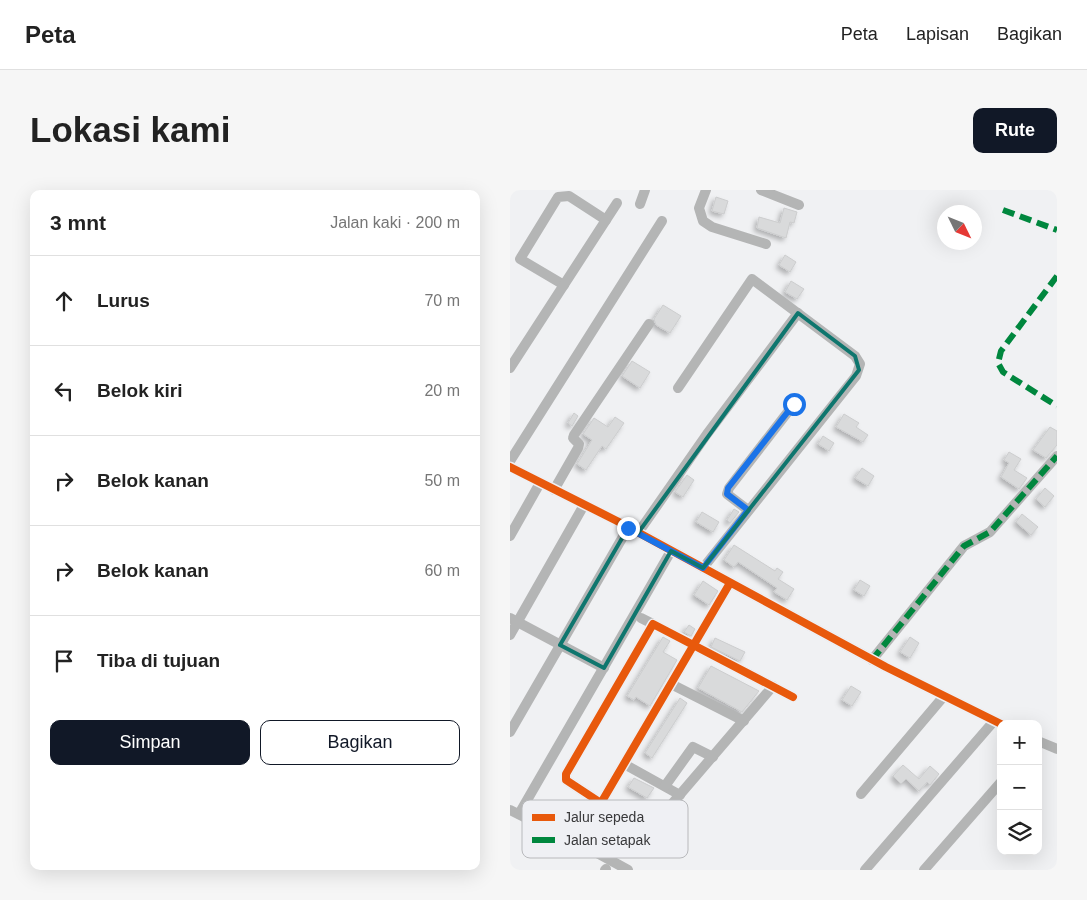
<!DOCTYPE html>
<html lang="id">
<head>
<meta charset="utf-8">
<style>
	body { margin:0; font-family:Helvetica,sans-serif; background:#f6f6f6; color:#222 }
	.controls { position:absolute; right:15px; bottom:15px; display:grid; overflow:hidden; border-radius:10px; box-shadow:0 5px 20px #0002 }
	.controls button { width:45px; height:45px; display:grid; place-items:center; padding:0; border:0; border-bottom:1px solid #e0e0e0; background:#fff; color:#222; font:25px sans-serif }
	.compass { position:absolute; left:427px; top:15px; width:45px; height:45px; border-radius:50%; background:#fff; box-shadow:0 5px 20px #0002; rotate:133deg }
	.stop { position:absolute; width:15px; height:15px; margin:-11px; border:4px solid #1a73e8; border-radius:50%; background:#fff }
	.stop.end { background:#1a73e8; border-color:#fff; box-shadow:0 1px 5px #0008 }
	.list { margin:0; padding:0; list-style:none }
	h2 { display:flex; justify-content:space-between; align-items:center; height:65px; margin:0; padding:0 20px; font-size:21px }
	h2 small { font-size:16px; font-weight:400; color:#767676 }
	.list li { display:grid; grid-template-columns:32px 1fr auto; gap:15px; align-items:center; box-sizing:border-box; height:90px; padding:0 20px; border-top:1px solid #e0e0e0 }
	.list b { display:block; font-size:19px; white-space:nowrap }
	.list em { font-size:16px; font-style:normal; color:#767676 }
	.actions { display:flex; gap:10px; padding:15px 20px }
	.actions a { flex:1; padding:11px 0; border:1px solid #111827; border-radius:10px; text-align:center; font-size:18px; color:#111827 }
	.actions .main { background:#111827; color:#fff }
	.icon { flex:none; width:28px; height:28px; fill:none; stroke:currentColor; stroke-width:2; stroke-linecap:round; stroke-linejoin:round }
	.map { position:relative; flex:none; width:547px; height:680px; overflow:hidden; border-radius:10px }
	header { display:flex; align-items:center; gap:30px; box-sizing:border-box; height:70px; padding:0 25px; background:#fff; border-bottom:1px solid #e0e0e0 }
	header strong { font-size:24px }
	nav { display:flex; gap:28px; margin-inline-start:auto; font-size:18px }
	.intro { display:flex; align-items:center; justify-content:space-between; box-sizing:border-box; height:120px; padding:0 30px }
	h1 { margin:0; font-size:35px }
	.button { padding:12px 22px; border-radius:10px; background:#111827; color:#fff; font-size:18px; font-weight:700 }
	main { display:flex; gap:30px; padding:0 30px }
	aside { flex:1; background:#fff; border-radius:10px; box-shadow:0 5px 20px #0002 }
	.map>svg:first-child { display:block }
	.building { fill:#d9dadb; stroke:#cccdce; filter:url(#shadow) }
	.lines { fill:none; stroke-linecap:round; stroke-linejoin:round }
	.street { stroke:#b4b5b5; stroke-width:10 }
	.quiet { stroke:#00873e; stroke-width:6; stroke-dasharray:12 6; stroke-linecap:butt }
	.cycleway-casing { stroke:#eff0f4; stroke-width:11 }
	.cycleway { stroke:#e8590c; stroke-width:8 }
	.route { stroke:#1a73e8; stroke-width:6 }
	.marked { fill:none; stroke:#0f766e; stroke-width:4; stroke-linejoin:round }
	.key { fill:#eff0f4; stroke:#b8b9bc; stroke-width:1 }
	.key-label { font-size:14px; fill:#38383a }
</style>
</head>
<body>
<header>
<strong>Peta</strong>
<nav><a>Peta</a><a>Lapisan</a><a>Bagikan</a></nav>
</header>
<div class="intro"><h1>Lokasi kami</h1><a class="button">Rute</a></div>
<main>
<aside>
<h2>3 mnt<small>Jalan kaki · 200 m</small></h2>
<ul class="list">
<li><svg class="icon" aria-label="ahead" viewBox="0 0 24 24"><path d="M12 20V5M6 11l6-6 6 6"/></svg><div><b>Lurus</b></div><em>70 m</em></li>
<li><svg class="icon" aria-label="left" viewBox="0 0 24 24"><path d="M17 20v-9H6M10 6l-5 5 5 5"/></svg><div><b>Belok kiri</b></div><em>20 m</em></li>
<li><svg class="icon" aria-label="right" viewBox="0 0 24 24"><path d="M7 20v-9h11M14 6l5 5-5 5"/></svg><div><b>Belok kanan</b></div><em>50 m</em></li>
<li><svg class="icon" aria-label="right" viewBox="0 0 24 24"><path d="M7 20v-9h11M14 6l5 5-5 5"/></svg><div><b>Belok kanan</b></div><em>60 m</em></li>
<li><svg class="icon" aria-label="arrive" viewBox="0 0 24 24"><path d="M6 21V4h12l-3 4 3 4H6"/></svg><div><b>Tiba di tujuan</b></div></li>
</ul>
<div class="actions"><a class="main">Simpan</a><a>Bagikan</a></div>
</aside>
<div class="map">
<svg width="547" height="680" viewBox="0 0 547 680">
	<defs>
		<filter id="shadow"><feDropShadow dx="-3" dy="3" stdDeviation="2.5" flood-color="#0004"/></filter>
	</defs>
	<rect width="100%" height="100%" fill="#f0f1f3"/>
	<g class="building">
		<polygon points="206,7 218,11 214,24 202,21"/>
		<polygon points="274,18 287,22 284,33 280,32 276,48 247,38 249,27 270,33"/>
		<polygon points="275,65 286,72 280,82 269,75"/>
		<polygon points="281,91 294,99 287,109 275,102"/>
		<polygon points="153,115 171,126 160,143 146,135 144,129"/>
		<polygon points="122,171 140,182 130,198 112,186"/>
		<polygon points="64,223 68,226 62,236 58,233"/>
		<polygon points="334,224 349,233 346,237 358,245 353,252 326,237"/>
		<polygon points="105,227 114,233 96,259 92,256 76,280 67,274 82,250 73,244 84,228 98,237"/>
		<polygon points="540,237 547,241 547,255 536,268 523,260"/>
		<polygon points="313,246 324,253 319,261 308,254"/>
		<polygon points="499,262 511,269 504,280 517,288 509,299 491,287 499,273 494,270"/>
		<polygon points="352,278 364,286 358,296 345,288"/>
		<polygon points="177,285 184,290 173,307 165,302"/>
		<polygon points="535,298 544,306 535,317 526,309"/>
		<polygon points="224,319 229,322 220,333 217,330"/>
		<polygon points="192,322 209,332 203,342 186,332"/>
		<polygon points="512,324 528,337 521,345 506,332"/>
		<polygon points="224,355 265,381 267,378 273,382 268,389 284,399 277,410 264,402 267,398 228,372 224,377 214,370"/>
		<polygon points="350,390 360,396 354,406 344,400"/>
		<polygon points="193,391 208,401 199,415 184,405"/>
		<polygon points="179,435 185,439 181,446 174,442"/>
		<polygon points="153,447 160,451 153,462 167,470 140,516 126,507 124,510 117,506"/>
		<polygon points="400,447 409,453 400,468 390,462"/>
		<polygon points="205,448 235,462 230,471 201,457"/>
		<polygon points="201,476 249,501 232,522 188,498"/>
		<polygon points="341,496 351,502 342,516 332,510"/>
		<polygon points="170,508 177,513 142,568 135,563"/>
		<polygon points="393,575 409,589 420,576 429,584 420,595 417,592 409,601 396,589 391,594 383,586"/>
		<polygon points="124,588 144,598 137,608 118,597"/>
	</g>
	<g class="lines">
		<g class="street">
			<polyline points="196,0 189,18 193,31 202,37 256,54"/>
			<polyline points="251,0 289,15"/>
			<polyline points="130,14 135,0"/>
			<polyline points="54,95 10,69 48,7 59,6 96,30"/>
			<polyline points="0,178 107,13"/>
			<polyline points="168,198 242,89 345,166 350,174 346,186 193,378"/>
			<polyline points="0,271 152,31"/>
			<polyline points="0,277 107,331 376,477 491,534"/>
			<polyline points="44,300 68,258 69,254 63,248 64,245 139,134"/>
			<polyline points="238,320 217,304 219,298 284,214"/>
			<polyline points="128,343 197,244 288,123"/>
			<polyline points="0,346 30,293"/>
			<polyline points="220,393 91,613 56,590 56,584 143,434 283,507"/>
			<polyline points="0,428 94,478"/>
			<polyline points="131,428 143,434"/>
			<polyline points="0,445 74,315"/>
			<polyline points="362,470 454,356 480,342 547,266"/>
			<polyline points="161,494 234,531"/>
			<polyline points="0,542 118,338"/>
			<polyline points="528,551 547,559"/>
			<polyline points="114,574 170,605"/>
			<polyline points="155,596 183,557 203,567"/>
			<polyline points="351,604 434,506"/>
			<polyline points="0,620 28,634"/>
			<polyline points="9,624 161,361"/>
			<polyline points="95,680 96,679"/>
			<polyline points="118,680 71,654 91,613 135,635 143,636 263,496"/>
			<polyline points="355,680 484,531"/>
			<polyline points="414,680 491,592"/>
		</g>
		<g class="quiet">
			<polyline points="493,20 547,40"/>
			<polyline points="547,86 491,161 488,173 493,182 547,216"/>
			<polyline points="362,470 454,356 480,342 547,266"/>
		</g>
		<defs>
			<g id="cycleway">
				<polyline points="0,277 107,331 376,477 491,534"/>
				<polyline points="220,393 91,613 56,590 56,584 143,434 283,507"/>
			</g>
		</defs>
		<use href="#cycleway" class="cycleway-casing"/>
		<use href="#cycleway" class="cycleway"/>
	</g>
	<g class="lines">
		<polyline class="route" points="118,338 193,378 238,320 217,304 218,298 284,214"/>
	</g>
	<path class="marked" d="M288,123L345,166L349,180L193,378L161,361L94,478L50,455L118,338L128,343Z"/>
	<rect x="12" y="610" width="166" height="58" rx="8" class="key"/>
	<rect x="22" y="624" width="23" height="7" fill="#e8590c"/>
	<rect x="22" y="647" width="23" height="6" fill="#00873e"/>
	<g class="key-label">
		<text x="54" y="632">Jalur sepeda</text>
		<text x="54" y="655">Jalan setapak</text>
	</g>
</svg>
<div class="controls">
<button>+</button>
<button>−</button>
<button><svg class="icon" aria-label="layers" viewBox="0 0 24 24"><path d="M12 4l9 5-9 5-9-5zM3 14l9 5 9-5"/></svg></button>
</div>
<svg class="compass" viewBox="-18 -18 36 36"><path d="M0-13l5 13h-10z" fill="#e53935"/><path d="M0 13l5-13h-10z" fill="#767676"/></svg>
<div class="stop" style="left:284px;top:214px"></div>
<div class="stop end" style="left:118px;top:338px"></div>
</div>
</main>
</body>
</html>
